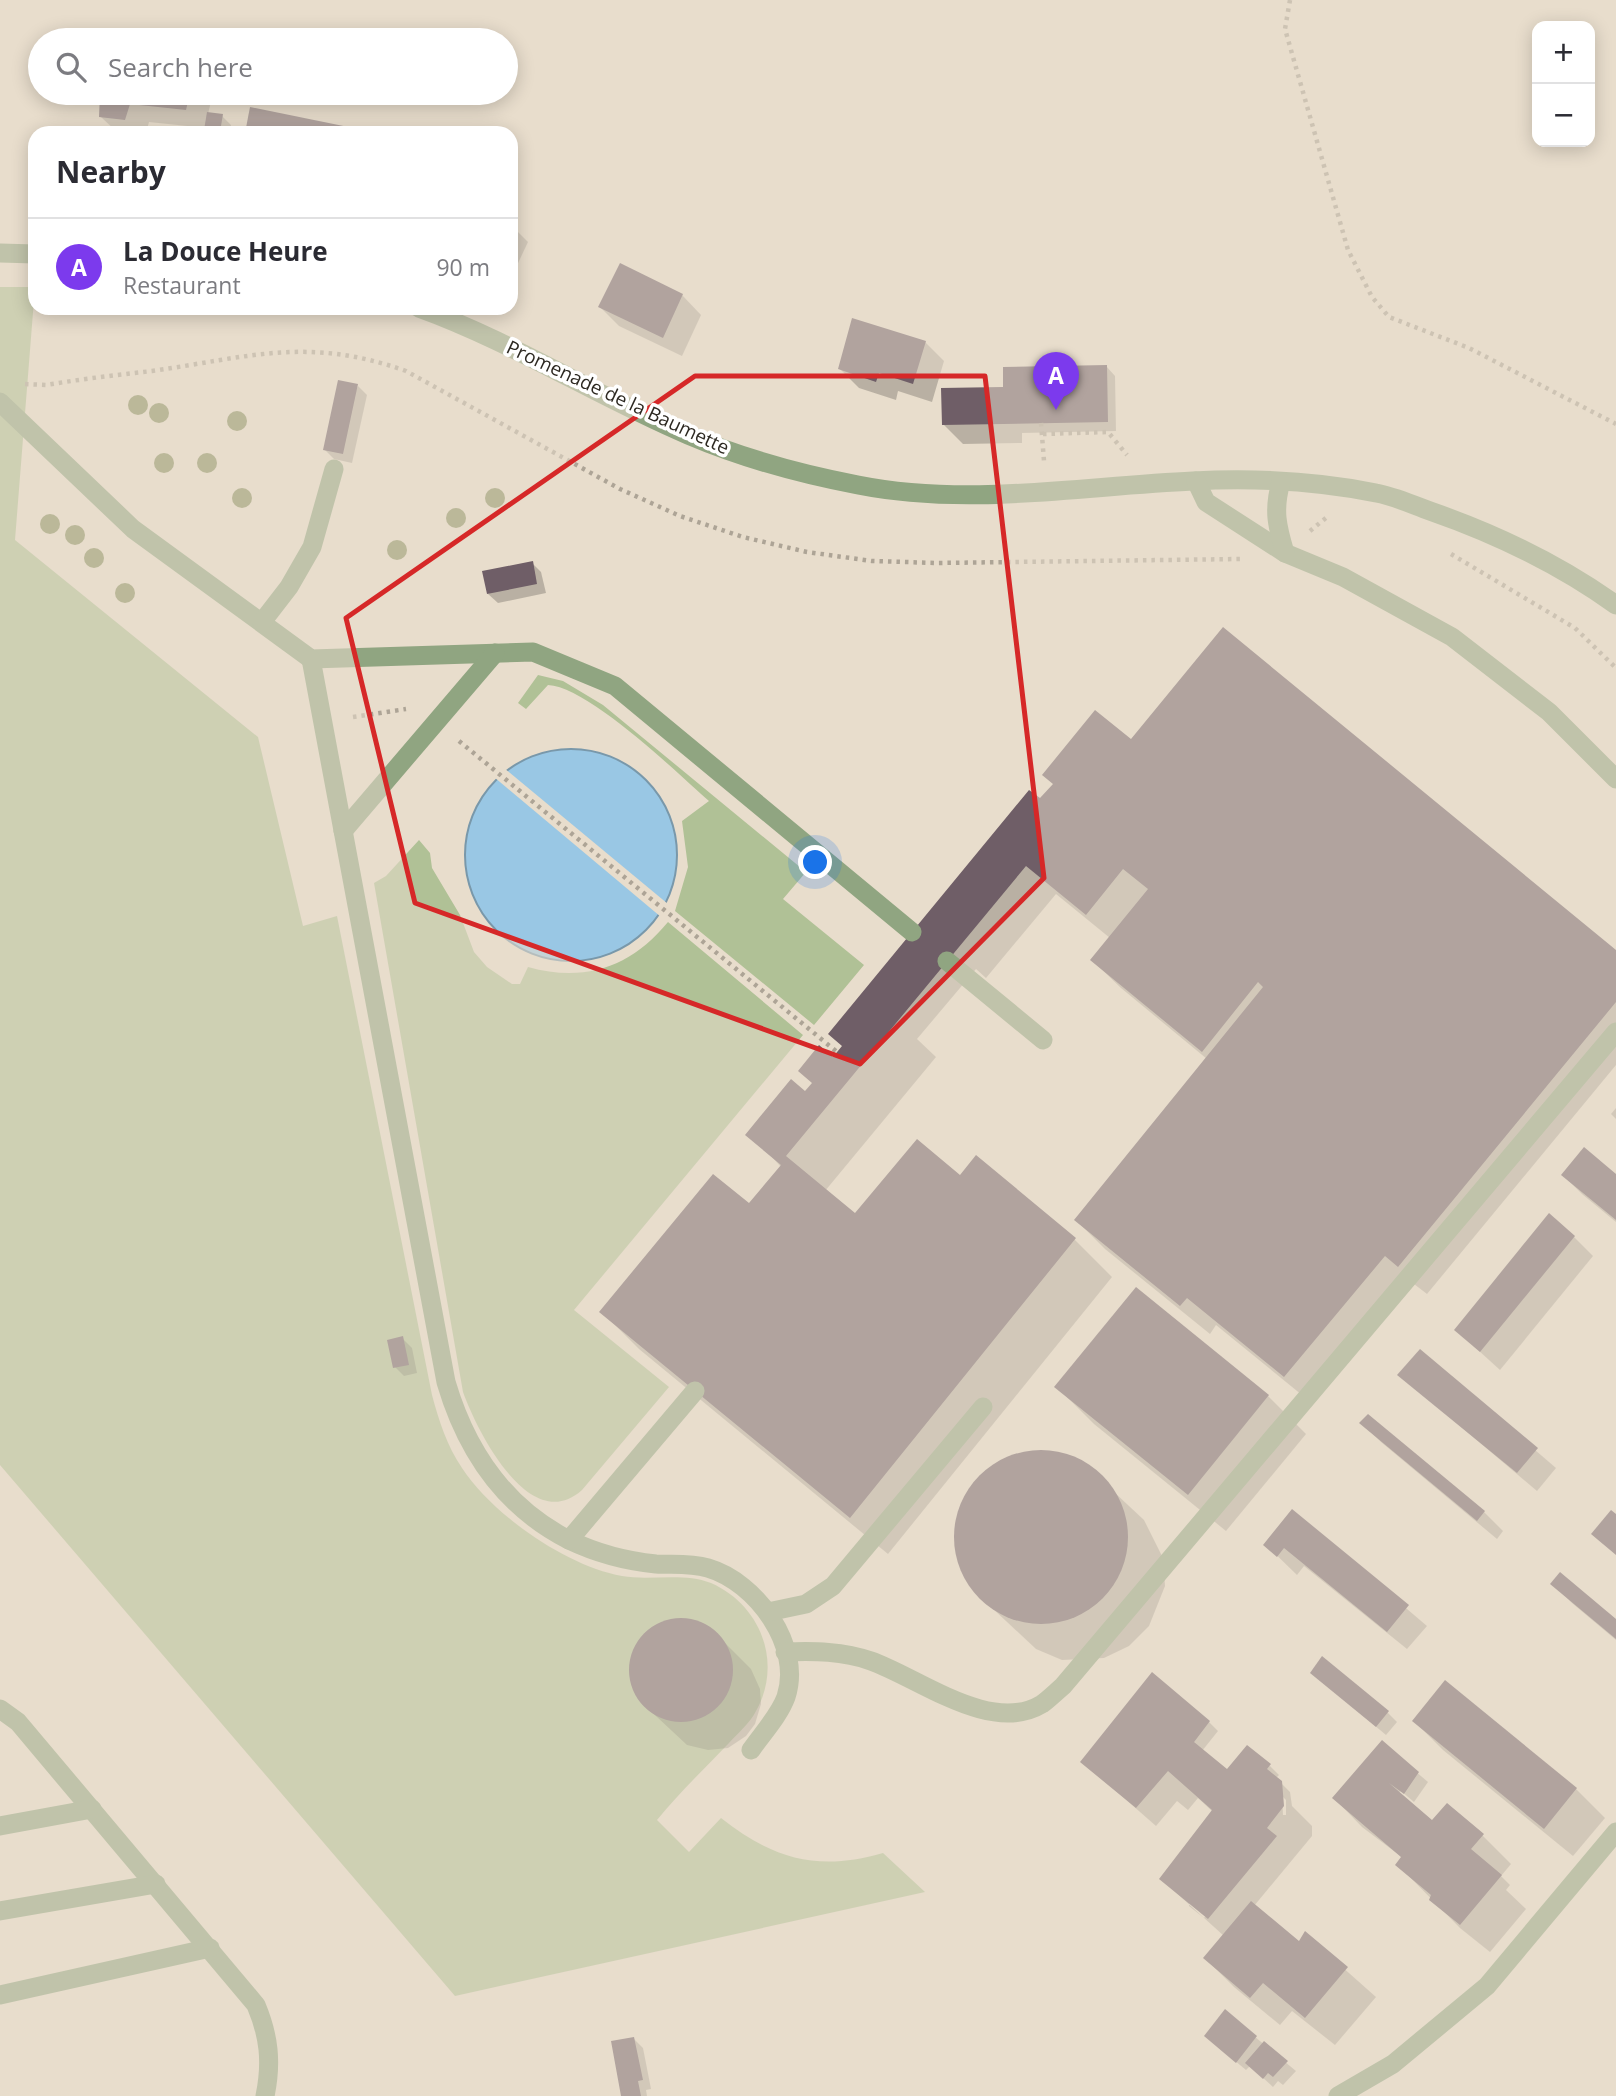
<!DOCTYPE html>
<html lang="en">
<head>
<meta charset="utf-8">
<style>
	body { margin:0; font-family:"Open Sans",sans-serif; background:#f2f2f3; color:#2b2b33 }
	.controls { position:absolute; right:21px; top:21px; display:grid; overflow:hidden; border-radius:14px; box-shadow:0 4px 18px #0003 }
	.controls button { width:63px; height:63px; display:grid; place-items:center; padding:0; border:0; border-bottom:2px solid #e1e1e2; background:#fff; color:#2b2b33; font:35px sans-serif }
	.you { position:absolute; left:816px; top:863px; width:24px; height:24px; margin:-18px; border:5px solid #fff; border-radius:50%; background:#1a73e8; box-shadow:0 0 0 10px #1a73e833 }
	.badge { display:grid; place-items:center; width:46px; height:46px; border-radius:50%; background:#7c3aed; color:#fff; font-size:23px; font-weight:700 }
	.pin { position:absolute; translate:-50% -58px; filter:drop-shadow(0 2px 4px #0008) }
	.pin::after { content:''; position:absolute; top:37px; width:24px; height:21px; background:inherit; clip-path:polygon(0 0,100% 0,50% 100%) }
	.list { margin:0; padding:0; list-style:none }
	h2 { display:flex; justify-content:space-between; align-items:center; height:91px; margin:0; padding:0 28px; font-size:30px }
	h2 small { font-size:23px; font-weight:400; color:#7c7c81 }
	.list li { display:grid; grid-template-columns:46px 1fr auto; gap:21px; align-items:center; box-sizing:border-box; height:98px; padding:0 28px; border-top:2px solid #e1e1e2 }
	.list b { display:block; font-size:26px; white-space:nowrap }
	.list p { margin:0; font-size:23px; white-space:nowrap; color:#7c7c81 }
	.list em { font-size:23px; font-style:normal; color:#7c7c81 }
	.icon { flex:none; width:38px; height:38px; fill:none; stroke:currentColor; stroke-width:2; stroke-linecap:round; stroke-linejoin:round }
	.map { position:relative; flex:none; width:1616px; height:2096px; overflow:hidden }
	.search { position:absolute; background:#fff; box-shadow:0 4px 18px #0003; left:28px; top:28px; width:490px; height:77px; display:flex; align-items:center; gap:18px; box-sizing:border-box; padding:0 24px; border-radius:38px; color:#7c7c81; font-size:26px }
	.panel { position:absolute; background:#fff; box-shadow:0 4px 18px #0003; left:28px; top:126px; width:490px; height:189px; border-radius:21px }
	.map>svg:first-child { display:block }
	.green { fill:#b0c196; fill-rule:evenodd }
	.water { fill:#99c7e4; stroke:#7998aa; stroke-width:2 }
	.pier { fill:#e8ddcc }
	.shadow { fill:#0003; fill-rule:evenodd }
	.building { fill:#6f5e67 }
	.lines { fill:none; stroke-linecap:round; stroke-linejoin:round }
	.path { stroke:#ada496; stroke-width:4.5; stroke-dasharray:3.5 5; stroke-linecap:butt }
	.service { stroke:#90a581; stroke-width:19 }
	.minor { stroke:#90a581; stroke-width:19 }
	.tree { fill:#868c5c }
	.marked { fill:none; stroke:#d62828; stroke-width:5; stroke-linejoin:round }
	.labels { text-anchor:middle; stroke-width:7; stroke-linejoin:round; paint-order:stroke }
	.street-label { font-size:19px; fill:#2d2922; stroke:#fff }
</style>
</head>
<body>
<div class="map">
<svg width="1616" height="2096" viewBox="0 0 1616 2096">
	<rect width="100%" height="100%" fill="#e8ddcc"/>
	<g class="green">
		<path d="M0,287H35L15,540L258,737L303,926L337,916L432,1395C439,1421 447,1446 462,1468C493,1515 566,1566 622,1576C650,1581 683,1572 711,1583C761,1605 783,1663 756,1711C750,1723 738,1733 729,1743C705,1768 679,1793 657,1820L689,1852L721,1818C773,1859 818,1872 883,1853L925,1892L455,1996L0,1465ZM681,1628C708,1633 732,1657 719,1686C715,1696 706,1704 696,1708C641,1732 610,1638 681,1628Z"/>
		<path d="M538,675L563,681L603,705L806,872L783,899L864,965L814,1025L675,911L688,867L682,821L709,801C677,773 589,687 548,685L526,709L518,703Z"/>
		<path d="M419,840L430,853L432,868L460,915L474,952L487,967L512,984H520L528,967C585,983 631,967 668,922L803,1035L574,1310L669,1387L582,1490C530,1537 477,1431 463,1392L374,883L386,876Z"/>
	</g>
	<circle class="water" cx="571" cy="855" r="106"/>
	<polygon class="pier" points="504,768 668,904 661,917 494,777"/>
	<g class="shadow">
		<polygon points="102,93 213,93 208,114 222,116 231,125 230,133 209,133 206,128 149,122 146,133 118,133 101,117"/>
		<polygon points="250,93 293,93 293,99 255,98"/>
		<polygon points="511,225 528,242 511,278"/>
		<polygon points="682,295 701,315 682,356 619,326 600,307"/>
		<polygon points="925,342 944,361 932,402 898,391 896,400 859,388 840,369"/>
		<polygon points="1106,366 1115,376 1116,431 1022,433 1022,443 963,444 943,424 1005,389"/>
		<polygon points="358,386 367,395 352,463 334,459 325,450"/>
		<polygon points="532,563 541,572 546,593 498,603 488,594"/>
		<polygon points="1131,742 1616,952 1616,1065 1427,1294 1414,1284 1313,1404 1216,1325 1210,1334 1105,1249 1076,1220 1207,1059 1121,988 1092,960 1110,938 1056,894 986,978 976,969 917,1039 936,1057 825,1191 855,1216 960,1178 1074,1239 1112,1277 888,1554 639,1349 602,1312 749,1205 781,1167 772,1157 805,1093 1040,801"/>
		<polygon points="1616,1108 1616,1119 1611,1114"/>
		<polygon points="1563,1175 1616,1177 1616,1222 1582,1194"/>
		<polygon points="1574,1237 1593,1256 1500,1370 1456,1330"/>
		<polygon points="1136,1289 1268,1396 1306,1434 1226,1531 1094,1424 1057,1387"/>
		<polygon points="402,1338 412,1348 417,1373 404,1376 395,1367"/>
		<polygon points="1420,1351 1556,1468 1537,1491 1400,1375"/>
		<polygon points="1368,1416 1484,1512 1503,1531 1497,1539 1381,1442 1362,1423"/>
		<polygon points="1030,1452 1058,1454 1084,1464 1144,1520 1163,1558 1165,1586 1149,1626 1129,1646 1104,1658 1062,1660 1036,1649 976,1593 961,1569 955,1541 964,1499 991,1468"/>
		<polygon points="1292,1511 1427,1626 1407,1649 1304,1566 1297,1575 1266,1545"/>
		<polygon points="1553,1584 1616,1621 1616,1640 1572,1603"/>
		<polygon points="686,1619 706,1626 722,1640 751,1669 760,1689 761,1704 755,1724 746,1736 728,1748 708,1750 687,1745 642,1703 632,1684 630,1663 637,1644 651,1628 671,1620"/>
		<polygon points="1312,1673 1387,1712 1397,1722 1386,1735"/>
		<polygon points="1414,1721 1576,1789 1605,1818 1573,1856 1443,1750"/>
		<path d="M1209,1722L1218,1731L1202,1751L1227,1772L1270,1766L1279,1775L1276,1778L1290,1792L1292,1806L1312,1826V1836L1254,1906L1316,1956L1305,1934L1376,1997L1335,2045L1292,2011L1280,2025L1234,1987L1205,1958L1224,1936L1161,1879L1213,1812L1198,1798L1188,1810L1177,1801L1156,1826L1083,1762ZM1282,1796L1286,1800V1815H1283ZM1189,1902L1206,1915L1204,1918L1189,1906Z"/>
		<polygon points="1382,1743 1428,1782 1414,1802 1401,1791 1398,1793 1432,1823 1482,1835 1511,1864 1501,1876 1510,1885 1506,1890 1526,1909 1490,1952 1460,1928 1398,1865 1403,1858 1362,1827 1334,1798"/>
		<polygon points="1225,2012 1296,2071 1283,2085 1278,2081 1273,2087 1250,2066 1246,2070 1216,2045"/>
		<polygon points="634,2039 643,2048 651,2089 646,2090 647,2096 623,2096"/>
	</g>
	<g class="building">
		<polygon points="100,93 190,93 186,110 130,104 125,120 99,117"/>
		<polygon points="250,107 363,130 363,133 245,133"/>
		<polygon points="207,112 223,114 220,132 204,130"/>
		<polygon points="620,263 683,294 663,338 598,307"/>
		<polygon points="852,318 926,341 913,384 879,373 876,382 838,369"/>
		<polygon points="1107,365 1108,422 942,425 941,388 1003,387 1003,367"/>
		<polygon points="338,380 358,384 343,454 323,450"/>
		<polygon points="533,561 537,584 487,594 482,571"/>
		<polygon points="1223,627 1616,950 1616,1002 1398,1267 1385,1256 1284,1377 1187,1298 1180,1306 1074,1220 1263,987 1258,982 1202,1052 1090,960 1148,889 1123,869 1086,915 1026,866 786,1156 855,1213 917,1139 960,1175 976,1155 1076,1238 850,1518 599,1312 713,1174 749,1203 781,1165 745,1135 791,1079 805,1091 812,1083 798,1071 819,1045 833,1057 842,1046 828,1034 1029,790 1040,798 1053,784 1042,775 1095,710 1131,739"/>
		<polygon points="1584,1147 1616,1174 1616,1220 1561,1175"/>
		<polygon points="1549,1213 1575,1236 1480,1352 1454,1330"/>
		<polygon points="1136,1287 1269,1395 1188,1495 1054,1387"/>
		<polygon points="403,1336 409,1365 393,1368 387,1340"/>
		<polygon points="1420,1349 1538,1448 1517,1473 1397,1375"/>
		<polygon points="1368,1414 1485,1511 1477,1521 1359,1423"/>
		<circle cx="1041" cy="1537" r="87"/>
		<polygon points="1292,1509 1409,1605 1387,1632 1284,1548 1277,1557 1263,1545"/>
		<polygon points="1611,1510 1616,1514 1616,1555 1591,1534"/>
		<polygon points="1560,1572 1616,1619 1616,1639 1550,1584"/>
		<circle cx="681" cy="1670" r="52"/>
		<polygon points="1322,1656 1389,1711 1376,1727 1310,1673"/>
		<polygon points="1152,1672 1210,1721 1188,1750 1194,1742 1227,1769 1247,1745 1271,1764 1267,1769 1282,1781 1284,1806 1267,1828 1277,1836 1208,1919 1159,1879 1212,1810 1168,1771 1136,1808 1080,1762"/>
		<polygon points="1445,1680 1577,1788 1544,1829 1412,1721"/>
		<polygon points="1382,1740 1419,1772 1404,1794 1389,1783 1432,1820 1447,1803 1484,1834 1471,1849 1502,1875 1460,1925 1429,1900 1431,1895 1395,1865 1401,1857 1332,1798"/>
		<polygon points="1251,1901 1299,1941 1305,1931 1348,1967 1305,2018 1263,1983 1250,1998 1203,1958"/>
		<polygon points="1225,2009 1257,2036 1236,2063 1204,2036"/>
		<polygon points="634,2037 643,2080 638,2081 641,2096 621,2096 611,2041"/>
		<polygon points="1264,2041 1288,2061 1273,2077 1268,2073 1263,2079 1245,2063"/>
	</g>
	<g class="lines">
		<g class="path">
			<polyline points="1290,0 1285,29 1348,250 1372,297 1389,317 1469,348 1616,424"/>
			<path d="M25,384L46,385C81,379 117,375 152,371C250,357 308,336 406,371L620,489L680,516L743,537L807,552L872,561L937,563L1240,559"/>
			<polyline points="1041,423 1044,461"/>
			<polyline points="1043,434 1108,432 1127,455"/>
			<polyline points="1310,531 1327,517"/>
			<polyline points="1451,554 1575,628 1616,668"/>
			<polyline points="353,717 406,709"/>
			<polyline points="459,741 837,1052"/>
		</g>
		<g class="service">
			<polyline points="0,402 133,529 311,659 533,652 615,686 912,932"/>
			<polyline points="262,622 289,587 312,547 334,469"/>
			<path d="M311,659L446,1382C466,1450 504,1507 569,1540C596,1553 626,1561 656,1564C673,1565 690,1563 708,1568C756,1582 803,1646 786,1697C779,1716 762,1734 751,1750"/>
			<polyline points="343,831 495,653"/>
			<polyline points="947,961 1043,1040"/>
			<polyline points="569,1540 695,1391"/>
			<polyline points="768,1612 806,1604 833,1586 983,1407"/>
			<path d="M785,1652C814,1651 843,1651 871,1661C919,1678 991,1735 1042,1704C1049,1699 1056,1692 1063,1686L1616,1032"/>
			<path d="M0,1709L18,1722L256,2005C269,2036 272,2062 265,2096"/>
			<polyline points="0,1826 92,1809"/>
			<polyline points="0,1911 156,1884"/>
			<polyline points="0,1995 210,1948"/>
			<polyline points="1338,2096 1393,2064 1487,1986 1616,1832"/>
		</g>
		<g class="minor">
			<polyline points="0,253 35,254"/>
			<path d="M419,308C513,342 596,396 688,435C742,458 800,474 858,485C969,507 1081,486 1193,481C1253,478 1317,481 1376,493C1394,496 1413,505 1430,511C1496,534 1559,564 1616,605"/>
			<polyline points="1196,481 1206,502 1285,553 1343,577 1452,637 1549,712 1616,779"/>
			<path d="M1281,482C1273,510 1277,526 1285,553"/>
		</g>
	</g>
	<g class="tree">
		<circle cx="138" cy="405" r="10"/>
		<circle cx="159" cy="413" r="10"/>
		<circle cx="237" cy="421" r="10"/>
		<circle cx="164" cy="463" r="10"/>
		<circle cx="207" cy="463" r="10"/>
		<circle cx="242" cy="498" r="10"/>
		<circle cx="495" cy="498" r="10"/>
		<circle cx="456" cy="518" r="10"/>
		<circle cx="50" cy="524" r="10"/>
		<circle cx="75" cy="535" r="10"/>
		<circle cx="397" cy="550" r="10"/>
		<circle cx="94" cy="558" r="10"/>
		<circle cx="125" cy="593" r="10"/>
	</g>
	<path d="M0 0H1616V2096H0ZM695,376H985L1044,878L860,1064L415,903L346,618Z" fill="#e8ddcc" fill-opacity=".55" fill-rule="evenodd"/>
	<path class="marked" d="M695,376H985L1044,878L860,1064L415,903L346,618Z"/>
	<g class="labels">
		<g class="street-label">
			<text transform="translate(618 397) rotate(25)" y="7">Promenade de la Baumette</text>
		</g>
	</g>
</svg>
<div class="controls">
<button>+</button>
<button>−</button>
</div>
<div class="you"></div>
<div class="pin badge" style="left:1056px;top:410px">A</div>
<div class="search"><svg class="icon" aria-label="search" viewBox="0 0 24 24"><circle cx="10" cy="10" r="6"/><path d="M15 15l6 6"/></svg>Search here</div>
<section class="panel">
<h2>Nearby<small></small></h2>
<ul class="list">
<li><span class="badge">A</span><div><b>La Douce Heure</b><p>Restaurant</p></div><em>90 m</em></li>
</ul>
</section>
</div>
</body>
</html>
